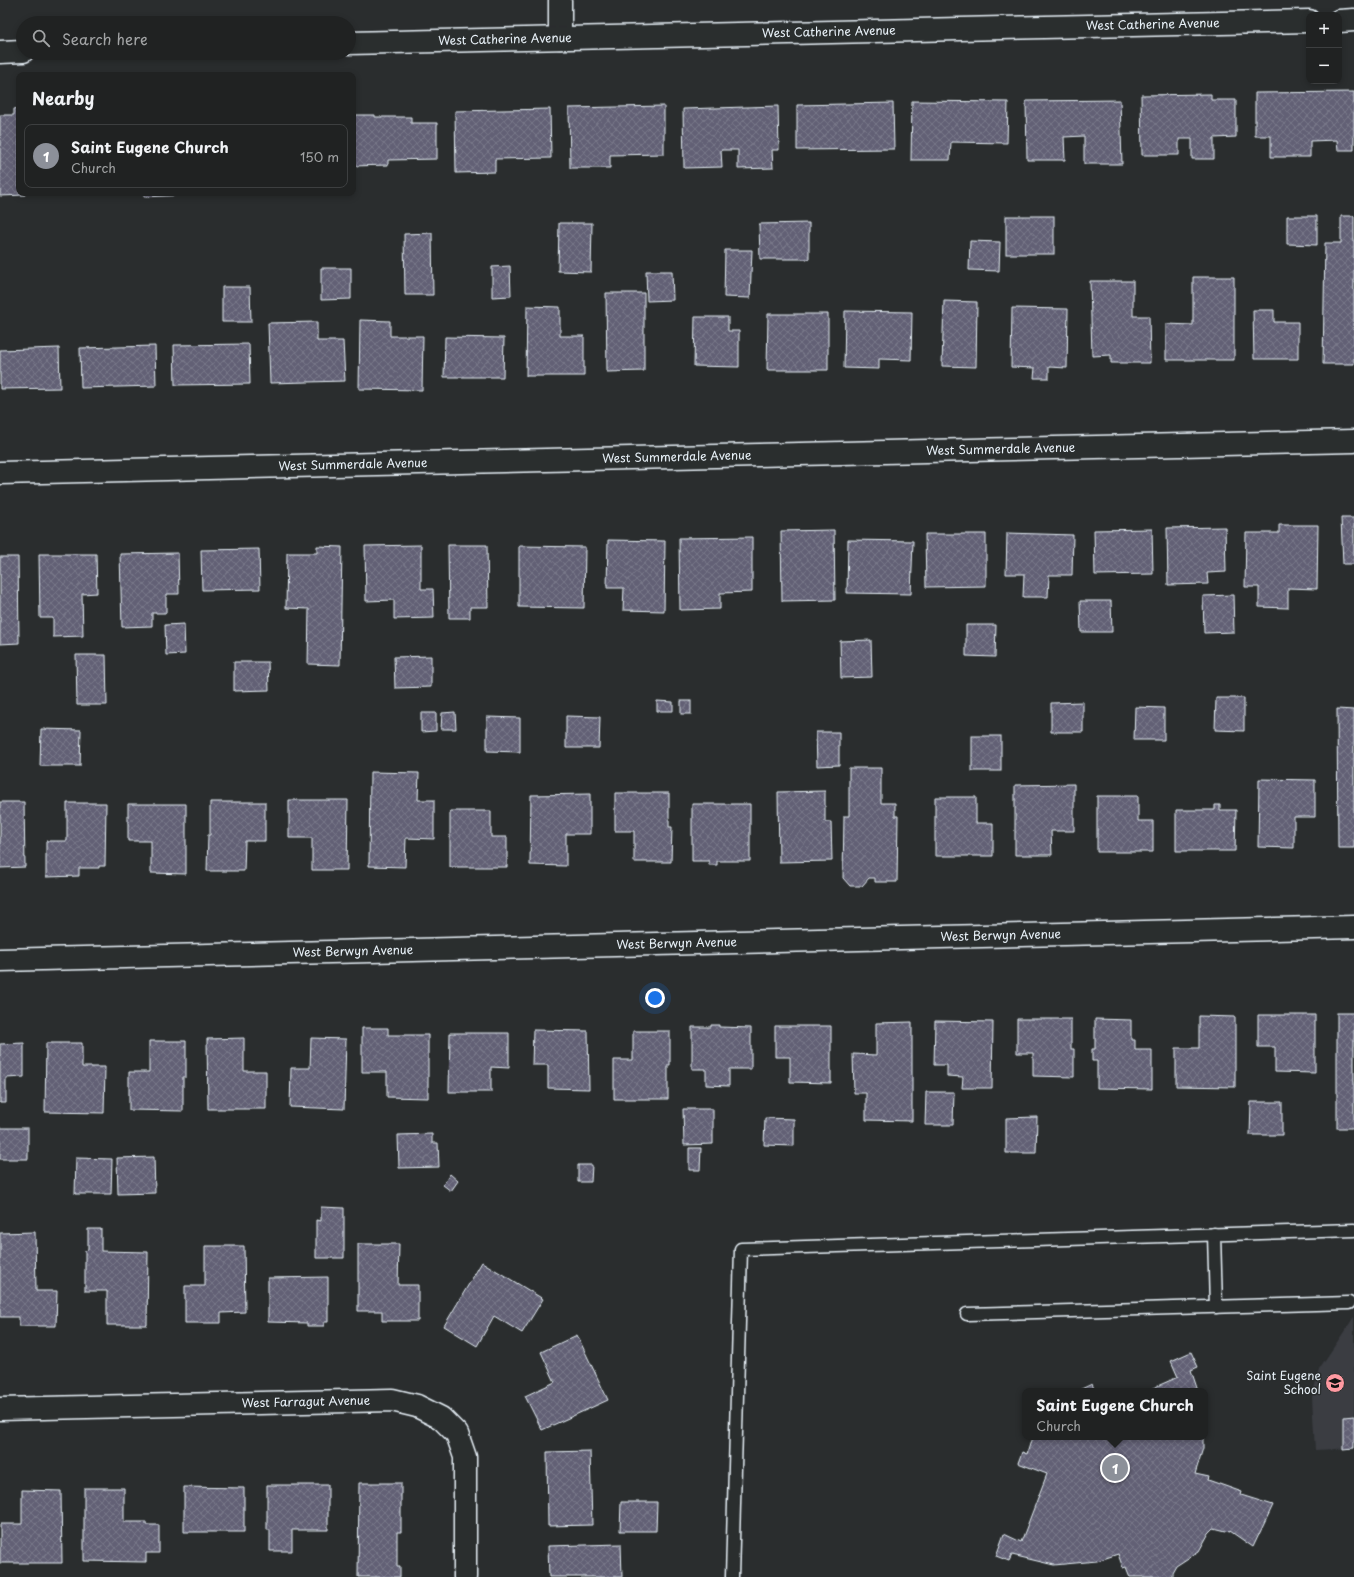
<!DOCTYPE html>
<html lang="en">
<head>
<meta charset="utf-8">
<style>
	body { margin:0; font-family:"Playpen Sans",sans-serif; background:#282a2a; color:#f1f3f6 }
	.controls { position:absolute; right:12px; top:12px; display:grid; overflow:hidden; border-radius:8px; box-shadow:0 2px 6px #0003 }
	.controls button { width:36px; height:36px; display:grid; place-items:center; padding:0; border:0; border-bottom:1px solid #3d3f40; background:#202222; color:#f1f3f6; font:20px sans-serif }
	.you { position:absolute; left:655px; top:998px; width:14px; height:14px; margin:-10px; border:3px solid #fff; border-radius:50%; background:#1a73e8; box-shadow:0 0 0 6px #1a73e833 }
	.badge { display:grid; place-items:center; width:26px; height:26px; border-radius:50%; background:#8c9099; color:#fff; font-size:13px; font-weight:700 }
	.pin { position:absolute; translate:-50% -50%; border:2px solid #fff; box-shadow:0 1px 4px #0006 }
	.popup { position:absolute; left:1022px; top:1388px; width:186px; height:52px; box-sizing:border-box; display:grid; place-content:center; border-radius:8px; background:#202222; filter:drop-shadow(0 1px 3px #0005); font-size:13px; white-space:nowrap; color:#a2a4a5 }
	.popup b { font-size:15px; color:#f1f3f6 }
	.popup::after { content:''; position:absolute; left:50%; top:100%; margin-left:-8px; border:8px solid transparent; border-top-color:#202222 }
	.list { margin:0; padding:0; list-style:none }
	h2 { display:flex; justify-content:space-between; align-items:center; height:52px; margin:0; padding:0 16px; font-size:17px }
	h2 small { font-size:13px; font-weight:400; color:#a2a4a5 }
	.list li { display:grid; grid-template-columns:26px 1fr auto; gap:12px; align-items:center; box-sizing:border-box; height:64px; margin:0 8px 8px; padding:0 8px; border:1px solid #3d3f40; border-radius:8px }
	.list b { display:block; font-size:15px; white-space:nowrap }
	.list p { margin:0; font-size:13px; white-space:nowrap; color:#a2a4a5 }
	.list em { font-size:13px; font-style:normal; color:#a2a4a5 }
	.icon { flex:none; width:22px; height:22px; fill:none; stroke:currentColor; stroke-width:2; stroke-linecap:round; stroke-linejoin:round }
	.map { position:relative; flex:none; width:1354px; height:1577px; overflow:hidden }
	.search { position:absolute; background:#202222; box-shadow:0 2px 6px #0003; left:16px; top:16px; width:340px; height:44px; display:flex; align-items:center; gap:10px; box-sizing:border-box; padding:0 14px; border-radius:22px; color:#a2a4a5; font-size:15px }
	.panel { position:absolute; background:#202222; box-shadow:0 2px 6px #0003; left:16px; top:72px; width:340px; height:124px; border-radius:8px }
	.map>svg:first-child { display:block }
	.built { fill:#3b3d43 }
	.building { fill:url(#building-cross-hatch); stroke:#e8f1f8 }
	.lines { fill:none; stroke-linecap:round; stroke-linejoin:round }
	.service-casing { stroke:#e8f1f8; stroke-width:15 }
	.minor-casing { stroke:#e8f1f8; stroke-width:25 }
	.service { stroke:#2a2d2e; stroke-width:12 }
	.minor { stroke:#2a2d2e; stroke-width:22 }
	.labels { text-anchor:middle; stroke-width:3; stroke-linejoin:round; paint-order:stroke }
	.street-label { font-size:12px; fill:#e8f1f8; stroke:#2a2d2e }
	.poi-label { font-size:12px; fill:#e8f1f8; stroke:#2a2d2e; text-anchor:end }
</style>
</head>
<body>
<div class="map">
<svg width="1354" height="1577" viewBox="0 0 1354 1577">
	<defs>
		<pattern id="building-cross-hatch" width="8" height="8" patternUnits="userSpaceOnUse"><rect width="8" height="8" fill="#626174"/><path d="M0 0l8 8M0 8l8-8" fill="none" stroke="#787889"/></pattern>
	</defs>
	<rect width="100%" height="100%" fill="#2a2d2e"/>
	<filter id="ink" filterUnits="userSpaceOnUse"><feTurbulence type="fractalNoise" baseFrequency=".025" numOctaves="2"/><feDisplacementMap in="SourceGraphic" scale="8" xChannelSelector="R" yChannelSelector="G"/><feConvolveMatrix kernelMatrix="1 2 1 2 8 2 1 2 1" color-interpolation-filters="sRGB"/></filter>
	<g filter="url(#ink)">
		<polygon class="built" points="1354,1317 1354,1448 1315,1450 1312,1397 1319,1369"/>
		<g class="building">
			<polygon points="1354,92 1354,150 1338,150 1337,140 1310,141 1310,157 1271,157 1271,136 1255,136 1255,93"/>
			<polygon points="1211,94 1211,100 1236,100 1236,137 1214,138 1214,159 1192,159 1192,139 1179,139 1179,155 1142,155 1141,95"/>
			<polygon points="1120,100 1122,164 1084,164 1084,136 1064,137 1065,160 1027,160 1026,101"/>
			<polygon points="912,101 1008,102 1007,143 951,142 950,160 911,160"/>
			<polygon points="893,103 894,149 797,150 797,105"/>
			<polygon points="664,106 664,154 610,155 610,168 570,168 569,108"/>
			<polygon points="778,106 779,150 772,150 773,168 738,169 738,150 721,150 722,167 684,168 683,109"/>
			<polygon points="19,108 19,193 25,193 25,195 0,196 0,115 14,115 14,109"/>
			<polygon points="550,109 551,158 495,159 495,172 456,173 455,111"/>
			<polygon points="353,115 375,115 375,117 411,117 411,123 437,123 437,159 388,160 388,165 353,166"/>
			<polygon points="144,193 187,193 187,195 144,197"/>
			<rect x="1006" y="216" width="48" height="38"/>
			<polygon points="1287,216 1317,216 1317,245 1287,244"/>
			<polygon points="1341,216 1354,216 1354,364 1323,364 1325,243 1341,243"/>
			<polygon points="559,223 592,223 591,272 558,271"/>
			<polygon points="809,223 809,259 760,259 759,224"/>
			<polygon points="432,233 433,295 405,295 404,234"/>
			<polygon points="970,241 1000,242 999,271 969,270"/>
			<polygon points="725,250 752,250 750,298 724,297"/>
			<polygon points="510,266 511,296 492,297 492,267"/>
			<polygon points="321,268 351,268 351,299 321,300"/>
			<polygon points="646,271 672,271 673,300 647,301"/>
			<polygon points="1193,277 1234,277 1234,360 1166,360 1166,324 1193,325"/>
			<polygon points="1090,281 1133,281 1133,316 1149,316 1150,363 1111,363 1111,355 1092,356"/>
			<polygon points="222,287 250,287 251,322 222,322"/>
			<polygon points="606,293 644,293 644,371 607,372"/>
			<polygon points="944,301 977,302 976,367 942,366"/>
			<polygon points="527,306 560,307 560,336 584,336 584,376 526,376"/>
			<polygon points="1012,308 1068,309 1067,368 1049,367 1049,378 1034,378 1035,368 1011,367"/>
			<polygon points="1253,310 1274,310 1274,322 1298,322 1298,359 1254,359"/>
			<polygon points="845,311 912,312 911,360 879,359 879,369 844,368"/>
			<polygon points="768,314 828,314 828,370 767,370"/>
			<polygon points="695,317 728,317 728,331 739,331 739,367 694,366"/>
			<polygon points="360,320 390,321 390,336 423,336 422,390 359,389"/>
			<polygon points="317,322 317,341 343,341 345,381 270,383 268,323"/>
			<polygon points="445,337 504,338 503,377 444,377"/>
			<polygon points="249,344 250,384 175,385 174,345"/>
			<polygon points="155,346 156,386 81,388 80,348"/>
			<polygon points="59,348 60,388 0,389 0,350"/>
			<polygon points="1341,518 1354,518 1354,564 1343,564"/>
			<polygon points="1279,525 1318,525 1317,589 1288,588 1288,608 1259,607 1259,587 1245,587 1246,533 1279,533"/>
			<polygon points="1225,527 1226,572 1207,573 1208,584 1168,585 1167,528"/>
			<polygon points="1152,529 1153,574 1095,575 1094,530"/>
			<polygon points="834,530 835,600 782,601 781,531"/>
			<polygon points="1007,533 1073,535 1072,575 1049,575 1048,597 1023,597 1024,574 1006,574"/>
			<polygon points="925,534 986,534 986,586 926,587"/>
			<polygon points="752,537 752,592 720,593 720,609 680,610 679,538"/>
			<polygon points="608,540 665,541 664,611 623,610 624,588 607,588"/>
			<polygon points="848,540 913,541 911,594 847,593"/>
			<polygon points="421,545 421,589 433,589 434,618 394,619 394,600 366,601 365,546"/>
			<polygon points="448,545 487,545 488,607 470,607 470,618 449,618"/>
			<polygon points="317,546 342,547 340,665 308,664 309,609 286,608 287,553 317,553"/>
			<polygon points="519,546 585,547 584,608 519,607"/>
			<polygon points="259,549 260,589 202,590 201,550"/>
			<polygon points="178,553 179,594 166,594 166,613 152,613 152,626 122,627 120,554"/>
			<polygon points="39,554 96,554 97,593 82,594 83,636 53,637 53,618 40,618"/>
			<polygon points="0,557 18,557 19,643 0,644"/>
			<polygon points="1233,595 1234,632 1204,633 1203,596"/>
			<polygon points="1080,601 1111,601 1112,632 1081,632"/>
			<polygon points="184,624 185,654 166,655 165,625"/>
			<polygon points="966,625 996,625 995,657 966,656"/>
			<polygon points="871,640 872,677 841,678 840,641"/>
			<polygon points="76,655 106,655 107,705 77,705"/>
			<polygon points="431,656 431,687 395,688 394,657"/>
			<polygon points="234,662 268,662 269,690 234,691"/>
			<polygon points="1216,698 1244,698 1244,731 1215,730"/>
			<polygon points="657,701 673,702 673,711 657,711"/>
			<rect x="681" y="701" width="10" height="13"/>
			<polygon points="1083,702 1083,732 1051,732 1051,703"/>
			<polygon points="1135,707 1164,708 1164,740 1134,740"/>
			<polygon points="1337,709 1354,710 1354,848 1338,848"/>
			<polygon points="455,712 456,729 441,729 442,713"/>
			<polygon points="421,713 436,713 436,731 421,732"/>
			<polygon points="566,716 600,717 599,748 566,748"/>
			<polygon points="487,717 520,718 520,752 487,751"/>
			<polygon points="41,729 81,730 80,766 40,766"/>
			<polygon points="816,732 839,732 839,765 817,766"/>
			<rect x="972" y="736" width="29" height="35"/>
			<polygon points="849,768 881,768 881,803 895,803 895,816 898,816 897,882 875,882 875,878 869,878 862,886 850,886 843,878 844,816 849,816"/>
			<polygon points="370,772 419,773 418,800 434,800 434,839 406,838 405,867 369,866"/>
			<polygon points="1259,779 1315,780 1315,817 1294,817 1294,848 1258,847"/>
			<polygon points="1074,784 1074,831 1051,831 1052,855 1015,855 1015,785"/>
			<polygon points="825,791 825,822 831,822 832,861 779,862 778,792"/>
			<polygon points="615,793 669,793 669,827 672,827 671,862 634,862 634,831 615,831"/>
			<polygon points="590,794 590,834 566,834 566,866 530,865 531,795"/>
			<polygon points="1097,796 1138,796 1138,821 1153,821 1153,852 1097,852"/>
			<polygon points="935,797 976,797 976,823 993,823 993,856 935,856"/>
			<polygon points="289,800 348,800 347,870 312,870 312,838 289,838"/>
			<polygon points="0,802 24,802 25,867 0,868"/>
			<polygon points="210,802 265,802 265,841 245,841 244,871 207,871 208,835 210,835"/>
			<polygon points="67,803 106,803 105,866 99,866 99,868 79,868 79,876 46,877 46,841 67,841"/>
			<polygon points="128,804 186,804 186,874 151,873 151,841 128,841"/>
			<polygon points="692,804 750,804 750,861 717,861 717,865 709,865 709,861 692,861"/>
			<polygon points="1215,805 1220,805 1220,810 1236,810 1235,851 1176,851 1176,810 1215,810"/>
			<polygon points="450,811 491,811 491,837 507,837 507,867 450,867"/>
			<rect x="1337" y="1013" width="17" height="115"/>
			<polygon points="1258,1015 1315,1015 1315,1073 1275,1072 1275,1047 1258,1047"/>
			<polygon points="1199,1016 1235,1017 1235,1087 1176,1086 1176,1048 1199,1048"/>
			<polygon points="1017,1019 1071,1019 1071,1049 1074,1049 1074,1077 1033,1076 1033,1053 1017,1053"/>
			<polygon points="1095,1019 1131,1020 1131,1040 1135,1040 1135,1050 1152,1050 1152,1089 1097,1088 1097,1061 1092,1061 1092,1049 1095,1049"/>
			<polygon points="935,1021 993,1022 992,1088 962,1088 963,1077 947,1076 947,1065 934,1065"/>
			<polygon points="912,1022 912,1121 866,1120 866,1093 854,1093 853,1054 876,1055 876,1023"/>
			<polygon points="711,1025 719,1025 719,1027 751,1028 751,1069 729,1069 729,1086 706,1085 706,1069 692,1069 692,1027 711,1027"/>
			<polygon points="775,1026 831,1026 831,1083 790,1082 790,1057 775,1057"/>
			<polygon points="362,1028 388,1028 388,1035 428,1035 428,1098 387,1097 387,1072 362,1072"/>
			<polygon points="533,1030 588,1031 589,1089 548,1088 548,1065 532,1065"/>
			<polygon points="633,1031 670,1031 670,1065 668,1065 668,1099 614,1099 614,1060 633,1060"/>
			<polygon points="450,1033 509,1033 509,1068 491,1067 491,1092 449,1092"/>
			<polygon points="244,1038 244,1071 266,1071 266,1109 208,1109 207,1039"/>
			<polygon points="311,1038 346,1039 344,1109 290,1107 291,1068 310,1068"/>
			<polygon points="149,1041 186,1041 186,1077 183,1077 183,1111 129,1110 129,1072 149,1072"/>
			<polygon points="24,1043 24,1077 6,1078 6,1103 0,1103 0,1044"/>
			<polygon points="46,1043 82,1043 82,1067 105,1067 104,1113 45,1112"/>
			<polygon points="926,1092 954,1092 953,1125 925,1125"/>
			<polygon points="1251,1102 1282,1102 1282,1135 1250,1135"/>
			<polygon points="683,1109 713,1109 713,1144 684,1145"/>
			<polygon points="1037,1117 1036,1153 1006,1153 1006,1118"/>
			<polygon points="765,1118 794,1119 794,1146 764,1145"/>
			<rect x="0" y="1128" width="28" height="31"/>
			<polygon points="432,1134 432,1143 438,1143 439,1167 399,1168 398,1135"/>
			<polygon points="689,1148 701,1148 700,1170 689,1170"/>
			<polygon points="154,1157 155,1193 118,1194 117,1158"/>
			<polygon points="76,1158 112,1159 111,1194 75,1194"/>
			<polygon points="578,1165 592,1165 591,1182 578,1182"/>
			<polygon points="450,1174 458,1181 451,1191 443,1185"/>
			<polygon points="321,1207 344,1208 344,1258 316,1258 316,1220 321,1221"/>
			<polygon points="88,1229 101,1229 101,1251 148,1252 147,1325 107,1325 107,1291 85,1291 85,1251 88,1250"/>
			<polygon points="35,1232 36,1291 57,1291 56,1326 19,1326 19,1317 0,1317 0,1233"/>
			<polygon points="358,1244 399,1244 398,1285 418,1285 418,1321 382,1321 382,1311 358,1311"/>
			<polygon points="205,1246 244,1246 245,1312 221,1313 221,1323 185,1323 185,1286 205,1286"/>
			<polygon points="482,1262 543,1299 522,1333 494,1316 477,1346 444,1326"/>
			<polygon points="328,1277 328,1322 324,1322 324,1326 307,1326 307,1323 268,1322 268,1278"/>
			<polygon points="577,1335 608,1400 542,1430 525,1396 555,1382 541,1352"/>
			<polygon points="1191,1352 1198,1367 1191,1370 1198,1391 1146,1391 1178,1377 1171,1361"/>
			<polygon points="1092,1384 1095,1391 1077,1391"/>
			<polygon points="1354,1416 1354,1448 1344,1449 1344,1417"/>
			<polygon points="1032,1437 1203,1437 1203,1448 1195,1474 1209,1477 1208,1480 1242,1492 1241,1495 1273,1505 1253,1547 1230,1531 1230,1532 1214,1528 1209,1533 1199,1551 1176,1566 1172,1573 1172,1577 1130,1577 1126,1567 1123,1568 1118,1554 1097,1561 1054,1565 1012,1555 1009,1561 996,1556 1004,1534 1021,1542 1047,1474 1018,1463 1022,1452 1027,1454"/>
			<polygon points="590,1451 592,1525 548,1526 547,1452"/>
			<polygon points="359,1483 401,1483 401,1532 397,1532 397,1567 400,1567 400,1577 358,1577"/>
			<polygon points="267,1485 328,1485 328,1530 292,1530 292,1551 270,1551 270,1530 267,1530"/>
			<polygon points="184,1487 244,1488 244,1532 184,1532"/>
			<polygon points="84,1488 124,1488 124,1522 146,1522 146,1525 159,1525 159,1553 146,1553 146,1562 84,1561"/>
			<polygon points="22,1490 61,1491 62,1563 0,1563 0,1524 22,1524"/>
			<polygon points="621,1502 657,1502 656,1531 620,1531"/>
			<polygon points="621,1544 622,1577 549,1577 548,1546"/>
		</g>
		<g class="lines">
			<defs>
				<g id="service">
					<polyline points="1214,1234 1216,1307"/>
					<polyline points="967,1314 1349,1303"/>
					<polyline points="732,1577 741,1249 1354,1230"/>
				</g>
				<g id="minor">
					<polyline points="560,0 560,38"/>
					<polyline points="1339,21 1354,20"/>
					<path id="s1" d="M349,43L1309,21"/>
					<polyline points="0,52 23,51"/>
					<path id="s2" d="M0,473L1354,441"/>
					<path id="s3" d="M0,960L1354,927"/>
					<path id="s4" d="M0,1409L392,1400L417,1406L441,1418L457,1434L465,1457V1577"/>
				</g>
			</defs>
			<use href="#service" class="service-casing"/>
			<use href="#minor" class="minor-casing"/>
			<use href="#service" class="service"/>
			<use href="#minor" class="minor"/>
		</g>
	</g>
	<defs>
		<symbol id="school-disc" viewBox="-11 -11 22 22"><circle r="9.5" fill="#ff9aa2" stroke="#2a2d2e"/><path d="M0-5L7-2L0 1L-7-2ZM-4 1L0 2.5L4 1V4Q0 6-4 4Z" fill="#111"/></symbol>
	</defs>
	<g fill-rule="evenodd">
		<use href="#school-disc" x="1324" y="1372" width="22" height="22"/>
	</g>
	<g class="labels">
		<g class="street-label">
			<text dy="4" stroke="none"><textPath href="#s1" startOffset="804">West Catherine Avenue</textPath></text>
			<text dy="4" stroke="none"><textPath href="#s1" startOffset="480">West Catherine Avenue</textPath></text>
			<text dy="4" stroke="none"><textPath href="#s1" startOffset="156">West Catherine Avenue</textPath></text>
			<text dy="4" stroke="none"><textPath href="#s2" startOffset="1001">West Summerdale Avenue</textPath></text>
			<text dy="4" stroke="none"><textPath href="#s2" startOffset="677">West Summerdale Avenue</textPath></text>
			<text dy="4" stroke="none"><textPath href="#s2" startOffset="353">West Summerdale Avenue</textPath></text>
			<text dy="4" stroke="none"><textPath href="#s3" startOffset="1001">West Berwyn Avenue</textPath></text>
			<text dy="4" stroke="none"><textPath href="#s3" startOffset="677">West Berwyn Avenue</textPath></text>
			<text dy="4" stroke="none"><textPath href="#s3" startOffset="353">West Berwyn Avenue</textPath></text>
			<text dy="4" stroke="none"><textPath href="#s4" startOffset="306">West Farragut Avenue</textPath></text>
		</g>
		<g class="poi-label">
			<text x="1321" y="1380">Saint Eugene<tspan x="1321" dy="14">School</tspan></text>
		</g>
	</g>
</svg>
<div class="controls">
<button>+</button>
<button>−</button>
</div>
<div class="you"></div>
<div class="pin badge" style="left:1115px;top:1468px">1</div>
<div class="popup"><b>Saint Eugene Church</b>Church</div>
<div class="search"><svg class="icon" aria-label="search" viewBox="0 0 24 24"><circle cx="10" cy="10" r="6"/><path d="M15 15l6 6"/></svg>Search here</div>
<section class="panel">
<h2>Nearby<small></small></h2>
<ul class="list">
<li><span class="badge">1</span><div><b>Saint Eugene Church</b><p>Church</p></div><em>150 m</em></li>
</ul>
</section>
</div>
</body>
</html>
